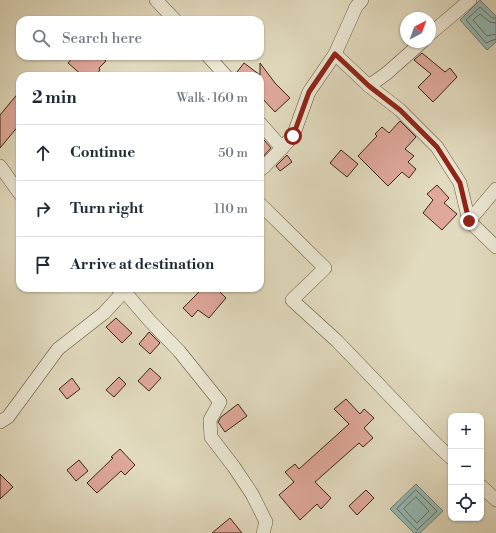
<!DOCTYPE html>
<html lang="en">
<head>
<meta charset="utf-8">
<style>
	body { margin:0; font-family:"Libre Bodoni",serif; background:#f2f2f3; color:#1f2937 }
	.controls { position:absolute; right:12px; bottom:12px; display:grid; overflow:hidden; border-radius:8px; box-shadow:0 1px 3px #0004 }
	.controls button { width:36px; height:36px; display:grid; place-items:center; padding:0; border:0; border-bottom:1px solid #e0e1e3; background:#fff; color:#1f2937; font:20px sans-serif }
	.compass { position:absolute; left:400px; top:12px; width:36px; height:36px; border-radius:50%; background:#fff; box-shadow:0 1px 3px #0004; rotate:41deg }
	.stop { position:absolute; width:12px; height:12px; margin:-9px; border:3px solid #8f2418; border-radius:50%; background:#fff }
	.stop.end { background:#8f2418; border-color:#fff; box-shadow:0 1px 4px #0008 }
	.list { margin:0; padding:0; list-style:none }
	h2 { display:flex; justify-content:space-between; align-items:center; height:52px; margin:0; padding:0 16px; font-size:17px }
	h2 small { font-size:13px; font-weight:400; color:#747a83 }
	.list li { display:grid; grid-template-columns:26px 1fr auto; gap:12px; align-items:center; box-sizing:border-box; height:56px; padding:0 16px; border-top:1px solid #e0e1e3 }
	.list b { display:block; font-size:15px; white-space:nowrap }
	.list em { font-size:13px; font-style:normal; color:#747a83 }
	.icon { flex:none; width:22px; height:22px; fill:none; stroke:currentColor; stroke-width:2; stroke-linecap:round; stroke-linejoin:round }
	.map { position:relative; flex:none; width:496px; height:533px; overflow:hidden }
	.search { position:absolute; background:#fff; box-shadow:0 1px 3px #0004; left:16px; top:16px; width:248px; height:44px; display:flex; align-items:center; gap:10px; box-sizing:border-box; padding:0 14px; border-radius:12px; color:#747a83; font-size:15px }
	.panel { position:absolute; background:#fff; box-shadow:0 1px 3px #0004; left:16px; top:72px; width:248px; height:220px; border-radius:12px }
	.map>svg:first-child { display:block }
	.water { fill:#95bbb6; stroke:#717f75 }
	.lines { fill:none; stroke-linecap:round; stroke-linejoin:round }
	.shore { stroke:#687064; stroke-width:1 }
	.building { fill:#dfa89b; stroke:#3c2613 }
	.street-casing { stroke:#66533e; stroke-width:14 }
	.street { stroke:#ece8d5; stroke-width:13 }
	.route { stroke:#8f2418; stroke-width:5 }
</style>
</head>
<body>
<div class="map">
<svg width="496" height="533" viewBox="0 0 496 533">
	<rect width="100%" height="100%" fill="#e2dbbf"/>
	<filter id="stains"><feTurbulence type="fractalNoise" baseFrequency=".005" numOctaves="4"/><feColorMatrix values="0 0 0 0 .2 0 0 0 0 .09 0 0 0 0 .02 0 0 0 .5 -.17"/></filter>
	<radialGradient id="worn" r=".72"><stop offset=".6" stop-color="#630" stop-opacity="0"/><stop offset="1" stop-color="#630" stop-opacity=".3"/></radialGradient>
	<g class="water">
		<polygon points="480,0 496,16 496,42 487,50 460,20"/>
		<polygon points="416,484 443,511 420,533 414,533 390,509"/>
	</g>
	<g class="lines">
		<g class="shore">
			<polyline points="496,18 492,18 480,7 466,20 486,43 496,39"/>
			<polyline points="496,23 490,22 480,14 473,20 487,36 496,34"/>
			<polygon points="416,490 437,511 417,530 397,509"/>
			<polygon points="416,497 429,511 417,523 404,509"/>
		</g>
	</g>
	<g class="building">
		<polygon points="422,53 445,72 450,68 457,77 433,102 418,87 431,74 414,60"/>
		<polygon points="74,56 100,56 106,61 99,68 100,70 95,76 83,76 68,63"/>
		<polygon points="244,63 260,75 260,63 275,83 290,98 275,112 260,96 260,76 243,76 237,72"/>
		<polygon points="20,91 20,124 0,148 0,115"/>
		<polygon points="400,121 416,137 405,149 414,156 408,162 416,169 409,178 402,172 388,186 358,156 377,136 375,134 382,127 389,133"/>
		<polygon points="264,140 271,148 260,160 260,143"/>
		<polygon points="341,150 358,164 347,177 330,163"/>
		<polygon points="287,155 292,162 280,171 276,166"/>
		<polygon points="437,185 449,198 444,203 457,214 442,230 423,213 433,200 427,194"/>
		<polygon points="203,288 216,288 226,298 209,318 198,310 192,317 183,308"/>
		<polygon points="116,318 132,333 122,343 106,327"/>
		<polygon points="149,332 160,343 150,354 139,344"/>
		<polygon points="150,368 161,378 149,391 138,381"/>
		<polygon points="119,377 126,384 114,397 106,390"/>
		<polygon points="72,378 80,389 67,399 59,389"/>
		<polygon points="346,399 360,414 364,409 374,418 364,428 373,438 363,447 359,443 315,482 331,498 321,509 317,504 300,520 279,495 294,482 285,472 295,464 299,469 349,424 334,409"/>
		<polygon points="238,404 247,416 225,432 218,422 221,417"/>
		<polygon points="120,449 135,465 125,475 121,471 97,493 87,483 113,458 111,457"/>
		<polygon points="79,460 88,471 76,481 67,470"/>
		<polygon points="0,474 13,487 0,499"/>
		<polygon points="366,490 374,498 357,515 349,506"/>
		<polygon points="230,518 242,533 212,533"/>
	</g>
	<g class="lines">
		<defs>
			<g id="street">
				<polyline points="156,0 175,20"/>
				<polyline points="430,34 470,0"/>
				<polyline points="335,54 369,86 400,110 437,147 460,183 469,221 496,247"/>
				<polyline points="208,56 226,76"/>
				<polyline points="369,86 387,73 422,42"/>
				<polyline points="260,123 282,148 264,167 260,170"/>
				<polyline points="282,148 293,136 309,92 335,54 356,7 362,0"/>
				<polyline points="0,166 20,194"/>
				<polyline points="260,204 325,268 292,300 337,341 434,442 451,458"/>
				<polyline points="469,221 496,189"/>
				<polyline points="118,288 124,291 149,320 179,351 220,402 210,420 211,437 234,467 252,494 266,522 263,533"/>
				<polyline points="0,422 8,417 58,349 104,313 127,288"/>
				<polyline points="481,486 496,500"/>
			</g>
		</defs>
		<use href="#street" class="street-casing"/>
		<use href="#street" class="street"/>
	</g>
	<g class="lines">
		<polyline class="route" points="293,136 309,92 335,54 369,86 400,110 437,147 460,183 469,221"/>
	</g>
	<rect width="100%" height="100%" filter="url(#stains)"/>
	<rect width="100%" height="100%" fill="url(#worn)"/>
</svg>
<div class="controls">
<button>+</button>
<button>−</button>
<button><svg class="icon" aria-label="locate" viewBox="0 0 24 24"><circle cx="12" cy="12" r="6"/><path d="M12 2v4M12 18v4M2 12h4M18 12h4"/></svg></button>
</div>
<svg class="compass" viewBox="-18 -18 36 36"><path d="M0-13l5 13h-10z" fill="#e53935"/><path d="M0 13l5-13h-10z" fill="#747a83"/></svg>
<div class="stop" style="left:293px;top:136px"></div>
<div class="stop end" style="left:469px;top:221px"></div>
<div class="search"><svg class="icon" aria-label="search" viewBox="0 0 24 24"><circle cx="10" cy="10" r="6"/><path d="M15 15l6 6"/></svg>Search here</div>
<section class="panel">
<h2>2 min<small>Walk · 160 m</small></h2>
<ul class="list">
<li><svg class="icon" aria-label="ahead" viewBox="0 0 24 24"><path d="M12 20V5M6 11l6-6 6 6"/></svg><div><b>Continue</b></div><em>50 m</em></li>
<li><svg class="icon" aria-label="right" viewBox="0 0 24 24"><path d="M7 20v-9h11M14 6l5 5-5 5"/></svg><div><b>Turn right</b></div><em>110 m</em></li>
<li><svg class="icon" aria-label="arrive" viewBox="0 0 24 24"><path d="M6 21V4h12l-3 4 3 4H6"/></svg><div><b>Arrive at destination</b></div></li>
</ul>
</section>
</div>
</body>
</html>
